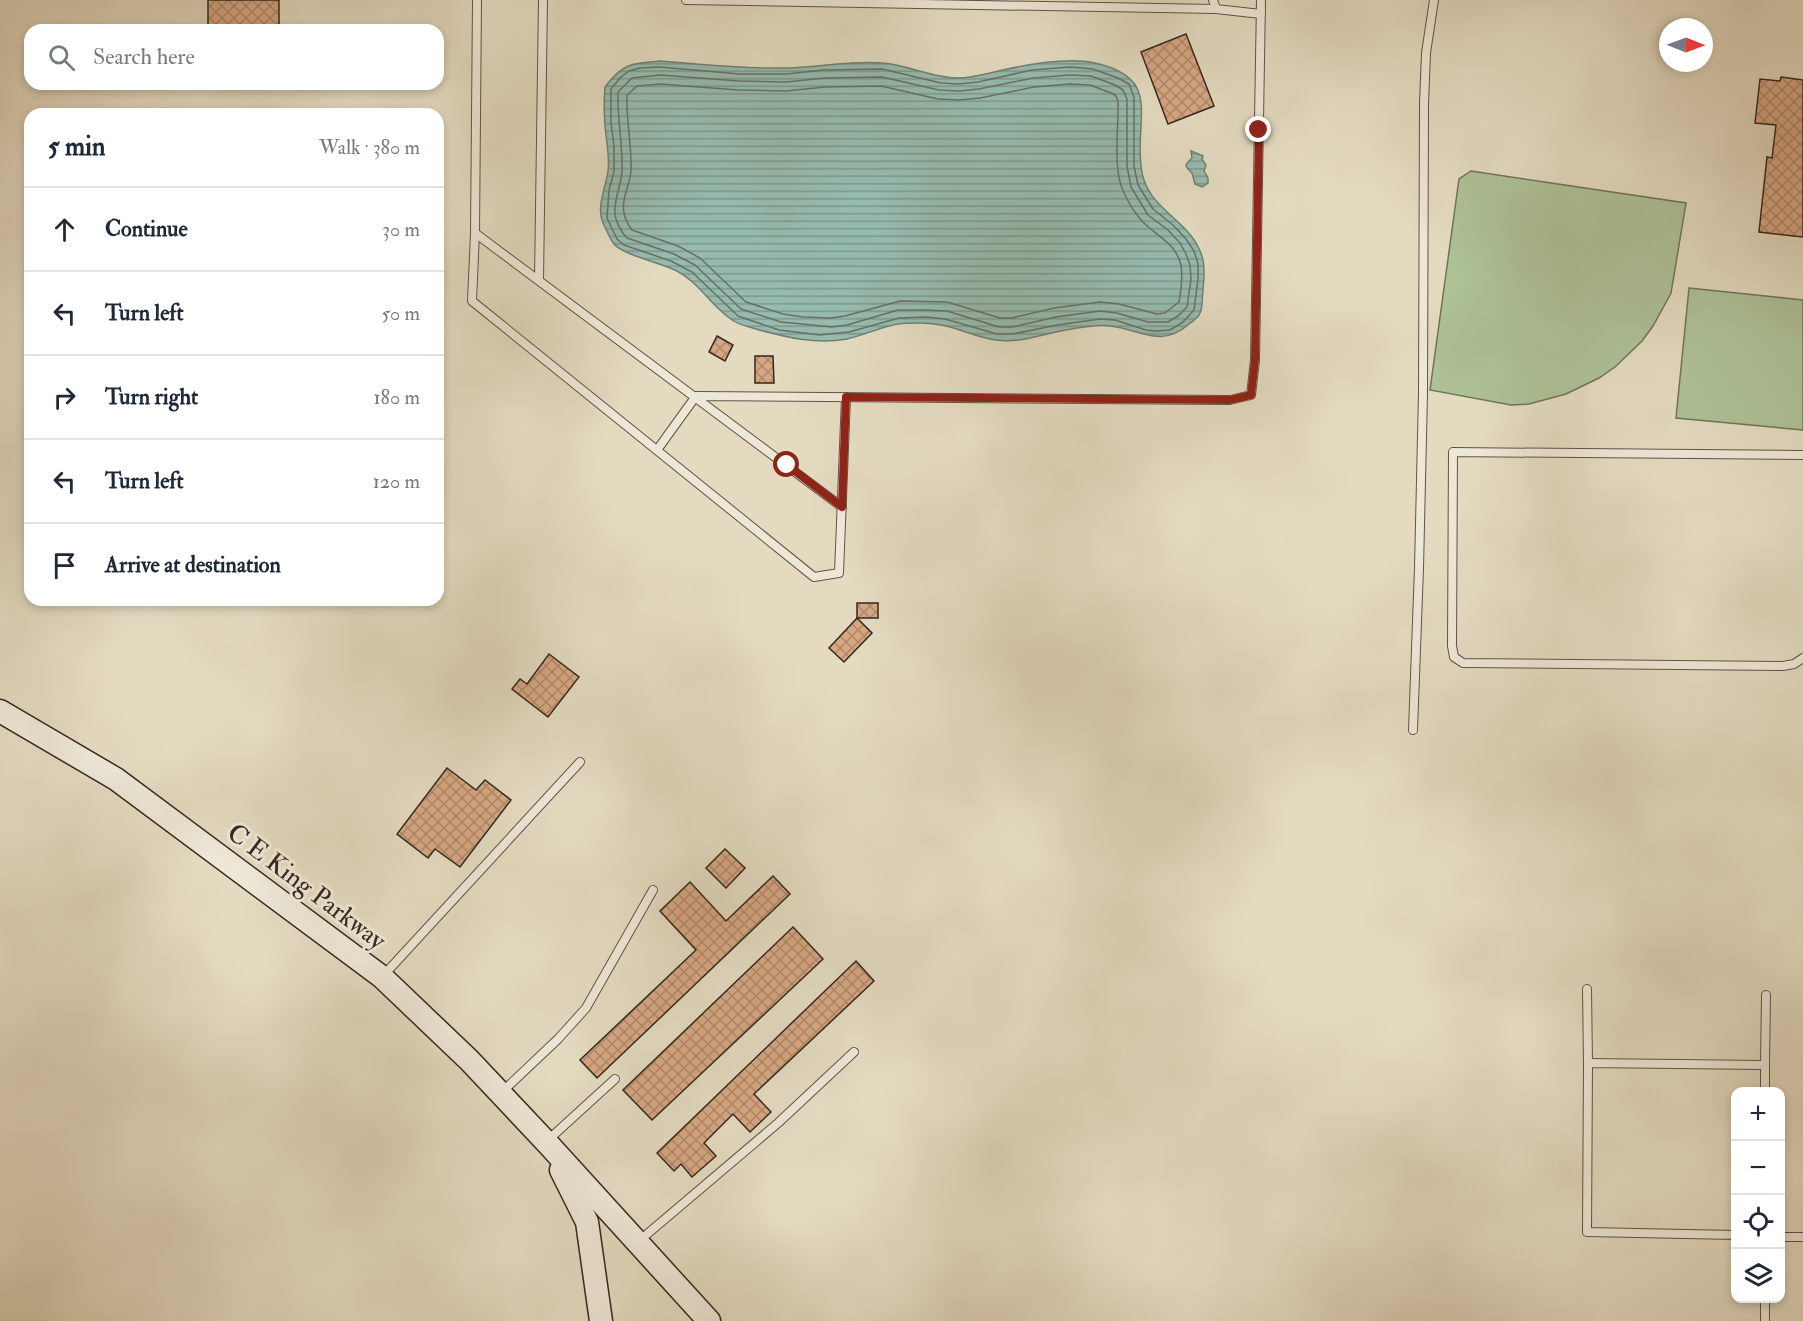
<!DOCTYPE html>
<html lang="en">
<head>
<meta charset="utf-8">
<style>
	body { margin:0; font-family:"IM FELL Double Pica",serif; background:#f2f2f3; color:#1f2937 }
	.controls { position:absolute; right:18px; bottom:18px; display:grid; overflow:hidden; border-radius:12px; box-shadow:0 3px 9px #0003 }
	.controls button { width:54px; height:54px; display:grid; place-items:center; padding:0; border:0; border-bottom:2px solid #e0e1e3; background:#fff; color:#1f2937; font:30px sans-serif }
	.compass { position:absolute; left:1659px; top:18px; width:54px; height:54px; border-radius:50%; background:#fff; box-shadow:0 3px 9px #0003; rotate:91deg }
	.stop { position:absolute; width:18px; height:18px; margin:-14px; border:4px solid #8f2418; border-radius:50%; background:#fff }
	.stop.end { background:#8f2418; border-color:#fff; box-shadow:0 2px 6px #0008 }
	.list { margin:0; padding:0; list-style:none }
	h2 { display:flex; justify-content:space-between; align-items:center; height:78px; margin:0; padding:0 24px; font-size:26px }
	h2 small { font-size:20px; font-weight:400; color:#747a83 }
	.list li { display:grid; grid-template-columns:39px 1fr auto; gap:18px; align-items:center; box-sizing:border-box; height:84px; padding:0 24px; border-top:2px solid #e0e1e3 }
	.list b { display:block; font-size:22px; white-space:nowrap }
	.list em { font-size:20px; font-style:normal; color:#747a83 }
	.icon { flex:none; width:33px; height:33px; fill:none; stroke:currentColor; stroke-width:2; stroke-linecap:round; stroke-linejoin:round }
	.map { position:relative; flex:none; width:1803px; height:1321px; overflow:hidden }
	.search { position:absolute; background:#fff; box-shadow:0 3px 9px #0003; left:24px; top:24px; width:420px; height:66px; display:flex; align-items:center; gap:15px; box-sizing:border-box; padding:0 21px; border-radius:18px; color:#747a83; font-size:22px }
	.panel { position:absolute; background:#fff; box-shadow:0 3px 9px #0003; left:24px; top:108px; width:420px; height:498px; border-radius:18px }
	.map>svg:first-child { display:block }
	.pitch { fill:#aec197; stroke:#72745a; stroke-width:1.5 }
	.water { fill:url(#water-rules); stroke:#6f8074; stroke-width:1.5 }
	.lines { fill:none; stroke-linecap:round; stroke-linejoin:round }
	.shore { stroke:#667166; stroke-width:1.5 }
	.building { fill:url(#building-cross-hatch); stroke:#35271e; stroke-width:1.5 }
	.lane-casing { stroke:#605446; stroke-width:10 }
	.secondary-casing { stroke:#35271e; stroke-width:25 }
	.lane { stroke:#ede7d6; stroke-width:8 }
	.secondary { stroke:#ede7d6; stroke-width:22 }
	.route { stroke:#8f2418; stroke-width:8 }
	.labels { text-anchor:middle; stroke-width:6; stroke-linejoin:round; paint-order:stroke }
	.street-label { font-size:26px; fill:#35271e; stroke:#ede7d6 }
</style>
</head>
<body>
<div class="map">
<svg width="1803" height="1321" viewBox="0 0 1803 1321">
	<defs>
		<pattern id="water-rules" width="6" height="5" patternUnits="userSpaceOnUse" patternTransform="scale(1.5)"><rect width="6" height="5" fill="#96bbae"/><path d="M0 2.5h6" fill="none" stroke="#7b988d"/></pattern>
		<pattern id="building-cross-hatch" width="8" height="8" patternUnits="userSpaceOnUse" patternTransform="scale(1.5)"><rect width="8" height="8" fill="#d6a782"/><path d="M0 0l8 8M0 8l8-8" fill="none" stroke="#ae886a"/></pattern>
	</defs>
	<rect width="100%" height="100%" fill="#e3dac0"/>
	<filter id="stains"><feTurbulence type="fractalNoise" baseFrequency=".00333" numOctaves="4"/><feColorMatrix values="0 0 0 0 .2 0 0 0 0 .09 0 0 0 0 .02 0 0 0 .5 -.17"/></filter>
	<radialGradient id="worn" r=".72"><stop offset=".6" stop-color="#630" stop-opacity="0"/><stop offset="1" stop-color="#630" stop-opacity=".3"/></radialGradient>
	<g class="pitch">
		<polygon points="1471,171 1686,203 1671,293 1653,326 1642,341 1615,367 1599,378 1566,394 1529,404 1511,405 1430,390 1459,179"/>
		<polygon points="1689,288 1803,300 1803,430 1676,418"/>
	</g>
	<g class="water">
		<path d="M660,61C701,64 742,69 783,68C816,68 849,60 883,63C908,65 932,78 958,78C973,78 988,73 1003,70C1030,64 1068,57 1095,63C1162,78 1135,116 1141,166C1145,212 1193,218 1203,260C1205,270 1204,280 1203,290C1202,297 1203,308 1200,313C1198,318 1193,321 1189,324C1161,349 1140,329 1110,326C1097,324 1084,327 1072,329C1047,332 1022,344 996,340C969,336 951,323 921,323C914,323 906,323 898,324C881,327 864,335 847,339C816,345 785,337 756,329C749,327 740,325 734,321C712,308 701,284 677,271C662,263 623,255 614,244C610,239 606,229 603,223C596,207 606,187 608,171C610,156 606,140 605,125C604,113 604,99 605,87C623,63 632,63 660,61Z"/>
		<path d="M1191,151L1203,156L1202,159L1206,165L1204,171L1208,178V183L1202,187L1195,184L1192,173C1184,165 1184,166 1192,158Z"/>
	</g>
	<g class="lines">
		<g class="shore">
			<polygon points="660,67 739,74 786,74 824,70 882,69 941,83 959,84 978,82 1032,70 1070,67 1093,69 1118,78 1129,84 1134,97 1134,166 1138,185 1153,209 1173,225 1186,239 1194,251 1198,264 1198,279 1194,310 1183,322 1170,330 1156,331 1146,330 1115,320 1100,319 1057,325 1013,334 997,334 945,319 926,317 899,318 849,332 820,335 779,330 738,316 692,272 671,261 624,245 617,239 607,218 609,190 614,172 614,145 611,123 611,89 620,78 629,71 640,68"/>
			<path d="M660,75L739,81L786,82L825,78L882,77L939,90L959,91L979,89L1033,78L1070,75L1091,76L1115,85L1123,90L1127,99V166L1131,187L1148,215L1168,230L1180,243L1186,254L1190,265L1191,279L1187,307L1178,316L1168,322H1148L1117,313L1100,311L1056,317L1013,327H999L947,311L926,310H898L847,325L832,327L781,322L741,309L695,265L674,254L627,238C622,233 615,221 615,213C614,198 621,186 622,172C623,145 617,119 618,92L632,78Z"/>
			<path d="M660,84L738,90L786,91L825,87L881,86L938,99L959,100L980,98L1034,87L1070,84L1090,85L1111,93L1116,96L1118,101C1119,128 1112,169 1124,193C1128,202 1135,213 1142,221C1155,235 1176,243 1181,265C1183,277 1181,291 1179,302L1165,313L1157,314L1119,304L1100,302L1054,308L1012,318H1000L947,302L900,301L845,316L831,318L803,317L783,314L746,302L700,258L678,246L632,230C629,226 625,218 624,213C621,199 630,185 631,171C632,146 626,121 627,95L637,86Z"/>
		</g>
	</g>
	<g class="building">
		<rect x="208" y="0" width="71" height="30"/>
		<polygon points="1186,34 1214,106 1168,124 1141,52"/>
		<polygon points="1781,77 1803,80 1803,237 1759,232 1767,157 1772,158 1776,125 1755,123 1760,79 1780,81"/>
		<polygon points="717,336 733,345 725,361 709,352"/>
		<polygon points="755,356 773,356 774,383 755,383"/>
		<rect x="857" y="603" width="21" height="15"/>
		<polygon points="857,618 872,633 844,662 829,648"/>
		<polygon points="549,654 579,677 548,717 512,689 520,679 527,684"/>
		<polygon points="447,768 476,790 485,780 511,800 460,867 435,849 428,858 397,834"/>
		<polygon points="725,849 745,868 726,888 706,868"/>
		<polygon points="773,876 790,894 597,1078 580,1060 696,950 660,911 690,882 726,921"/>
		<polygon points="793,927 823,959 652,1120 623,1090"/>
		<polygon points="856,961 874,981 754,1094 771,1112 750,1132 733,1114 704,1143 716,1156 692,1177 681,1164 674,1171 657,1153"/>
	</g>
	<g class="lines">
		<defs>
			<g id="lane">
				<polyline points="477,0 475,233 842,507"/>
				<polyline points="686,0 1216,9"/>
				<polyline points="1213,0 1216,9 1261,14"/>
				<polyline points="475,233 472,301 814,577 839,573 846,397"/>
				<polyline points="539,279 543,0"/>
				<polyline points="657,450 696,396 1230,400 1251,395 1255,360 1261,0"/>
				<polyline points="1803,455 1453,452 1452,646 1454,657 1463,663 1783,666 1794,664 1803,658"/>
				<polyline points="1413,730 1419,568 1423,393 1424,104 1426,53 1434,0"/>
				<polyline points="383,976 580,762"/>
				<polyline points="1587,989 1588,1063"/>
				<polyline points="1765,1065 1766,995"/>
				<polyline points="503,1091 558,1039 586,1008 653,890"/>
				<polyline points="547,1141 615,1079"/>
				<polyline points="1736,1235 1587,1232 1588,1063 1765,1065 1765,1092"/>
				<polyline points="1780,1237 1803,1237"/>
				<polyline points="639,1241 778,1123 854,1052"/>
				<polyline points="1765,1298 1765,1321"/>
			</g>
			<g id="secondary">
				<polyline points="0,711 116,779 382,977 469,1060 549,1145 709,1321"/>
				<polyline points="561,1170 587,1222 601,1321"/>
			</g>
		</defs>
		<use href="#lane" class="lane-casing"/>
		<use href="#secondary" class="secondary-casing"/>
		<use href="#lane" class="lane"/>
		<use href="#secondary" class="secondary"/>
	</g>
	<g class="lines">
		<polyline class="route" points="787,465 842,507 846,397 1230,400 1251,395 1255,360 1259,130"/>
	</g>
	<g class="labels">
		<g class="street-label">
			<text transform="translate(307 886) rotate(37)" y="9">C E King Parkway</text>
		</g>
	</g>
	<rect width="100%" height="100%" filter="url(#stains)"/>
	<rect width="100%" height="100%" fill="url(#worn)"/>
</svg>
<div class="controls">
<button>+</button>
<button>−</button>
<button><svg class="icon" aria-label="locate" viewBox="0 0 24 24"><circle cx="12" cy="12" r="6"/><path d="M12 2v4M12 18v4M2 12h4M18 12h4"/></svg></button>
<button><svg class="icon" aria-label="layers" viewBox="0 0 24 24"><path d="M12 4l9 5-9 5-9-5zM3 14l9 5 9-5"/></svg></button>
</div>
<svg class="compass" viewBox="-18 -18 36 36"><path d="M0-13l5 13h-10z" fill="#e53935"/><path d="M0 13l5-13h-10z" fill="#747a83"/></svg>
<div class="stop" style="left:787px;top:465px"></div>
<div class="stop end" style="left:1259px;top:130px"></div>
<div class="search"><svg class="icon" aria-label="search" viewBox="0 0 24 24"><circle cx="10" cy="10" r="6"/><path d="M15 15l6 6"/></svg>Search here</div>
<section class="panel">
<h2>5 min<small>Walk · 380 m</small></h2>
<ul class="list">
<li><svg class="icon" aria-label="ahead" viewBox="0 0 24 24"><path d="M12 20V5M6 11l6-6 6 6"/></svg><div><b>Continue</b></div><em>30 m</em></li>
<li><svg class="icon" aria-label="left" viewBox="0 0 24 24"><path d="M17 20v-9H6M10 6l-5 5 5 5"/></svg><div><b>Turn left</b></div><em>50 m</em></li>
<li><svg class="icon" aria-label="right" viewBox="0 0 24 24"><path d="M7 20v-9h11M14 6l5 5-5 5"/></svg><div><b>Turn right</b></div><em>180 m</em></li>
<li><svg class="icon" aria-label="left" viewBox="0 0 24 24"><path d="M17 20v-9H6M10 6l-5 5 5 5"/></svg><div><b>Turn left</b></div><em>120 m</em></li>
<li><svg class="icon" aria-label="arrive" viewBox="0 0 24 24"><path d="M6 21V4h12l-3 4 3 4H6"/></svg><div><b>Arrive at destination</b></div></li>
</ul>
</section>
</div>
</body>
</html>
